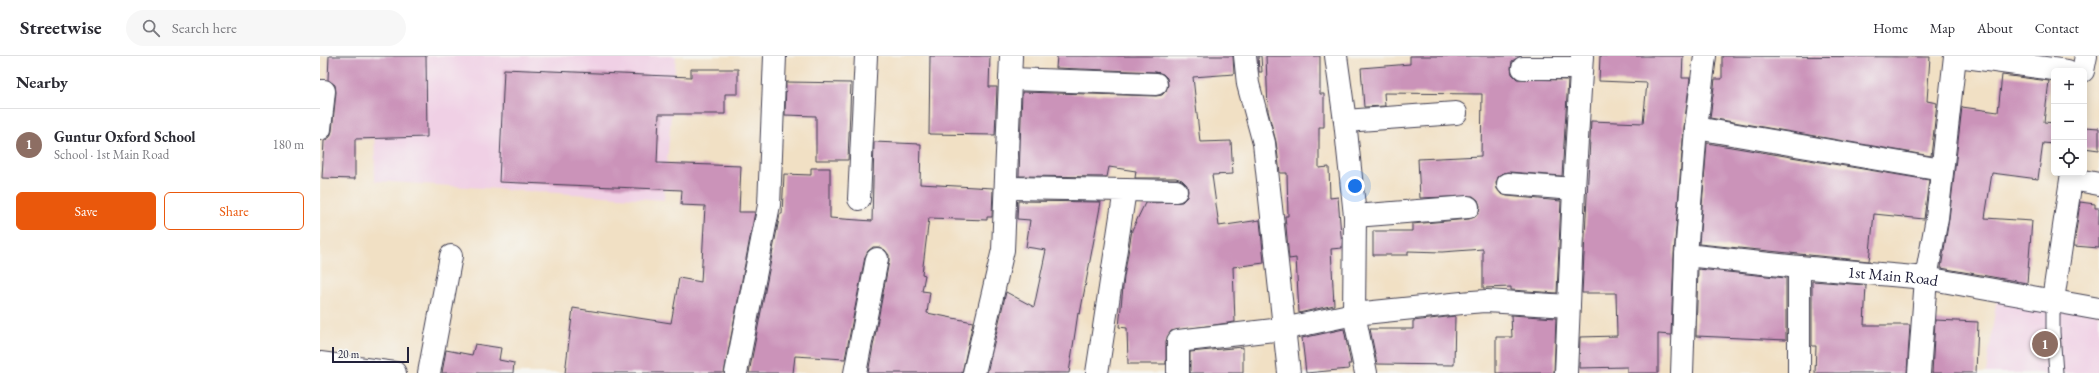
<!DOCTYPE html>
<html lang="en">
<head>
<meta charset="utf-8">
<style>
	body { margin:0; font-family:"EB Garamond",serif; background:#f7f7f7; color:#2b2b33 }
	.controls { position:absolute; right:12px; top:12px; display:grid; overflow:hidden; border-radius:6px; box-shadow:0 2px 10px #0003 }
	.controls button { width:36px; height:36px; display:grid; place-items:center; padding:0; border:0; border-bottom:1px solid #e1e1e2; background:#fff; color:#2b2b33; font:20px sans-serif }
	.scale { position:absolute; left:12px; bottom:10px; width:77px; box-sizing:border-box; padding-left:4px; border:2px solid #22223b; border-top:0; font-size:11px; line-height:14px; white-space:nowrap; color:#22223b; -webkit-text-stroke:3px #f6f6f2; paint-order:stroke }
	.you { position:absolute; left:1035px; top:130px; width:14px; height:14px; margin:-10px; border:3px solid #fff; border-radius:50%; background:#1a73e8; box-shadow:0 0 0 6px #1a73e833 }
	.badge { display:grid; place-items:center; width:26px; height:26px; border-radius:50%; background:#ea580c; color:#fff; font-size:13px; font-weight:700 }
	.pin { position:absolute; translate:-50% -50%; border:2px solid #fff; box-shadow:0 1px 4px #0006 }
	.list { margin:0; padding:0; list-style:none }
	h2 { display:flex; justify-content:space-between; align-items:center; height:52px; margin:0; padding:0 16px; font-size:17px }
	h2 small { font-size:13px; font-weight:400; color:#7c7c81 }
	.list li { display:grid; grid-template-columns:26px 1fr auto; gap:12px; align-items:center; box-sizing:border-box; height:72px; padding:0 16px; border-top:1px solid #e1e1e2 }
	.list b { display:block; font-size:15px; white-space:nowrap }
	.list p { margin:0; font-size:13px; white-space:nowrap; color:#7c7c81 }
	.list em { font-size:13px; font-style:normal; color:#7c7c81 }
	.actions { display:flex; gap:8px; padding:12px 16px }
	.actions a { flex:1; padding:9px 0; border:1px solid #ea580c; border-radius:6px; text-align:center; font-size:14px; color:#ea580c }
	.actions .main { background:#ea580c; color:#fff }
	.icon { flex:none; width:22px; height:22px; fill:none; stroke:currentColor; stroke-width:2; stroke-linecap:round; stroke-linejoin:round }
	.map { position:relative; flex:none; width:1779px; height:317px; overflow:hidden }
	header { display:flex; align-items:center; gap:24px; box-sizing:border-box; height:56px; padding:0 20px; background:#fff; border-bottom:1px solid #e1e1e2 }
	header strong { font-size:19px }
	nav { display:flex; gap:22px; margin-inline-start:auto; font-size:14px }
	.search { width:280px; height:36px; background:#f7f7f7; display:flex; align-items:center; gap:10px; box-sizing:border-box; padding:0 14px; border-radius:22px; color:#7c7c81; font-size:15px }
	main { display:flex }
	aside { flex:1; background:#fff }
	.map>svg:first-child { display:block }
	.built { fill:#f0d0e5 }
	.building { fill:#cb93b9 }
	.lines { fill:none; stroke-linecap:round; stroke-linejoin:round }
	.lane-casing { stroke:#413e50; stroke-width:15 }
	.street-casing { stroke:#413e50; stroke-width:24 }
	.lane { stroke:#fff; stroke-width:13 }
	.street { stroke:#fff; stroke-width:22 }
	.labels { text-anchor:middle; stroke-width:3; stroke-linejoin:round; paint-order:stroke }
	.street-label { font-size:16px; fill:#22223b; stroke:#f6f6f2 }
</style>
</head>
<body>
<header>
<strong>Streetwise</strong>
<div class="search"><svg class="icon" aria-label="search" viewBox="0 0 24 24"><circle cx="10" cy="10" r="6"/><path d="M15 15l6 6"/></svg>Search here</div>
<nav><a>Home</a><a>Map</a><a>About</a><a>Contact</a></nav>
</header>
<main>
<aside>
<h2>Nearby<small></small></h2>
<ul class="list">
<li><span class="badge" style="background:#8d6e63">1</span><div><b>Guntur Oxford School</b><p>School · 1st Main Road</p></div><em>180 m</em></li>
</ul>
<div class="actions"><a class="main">Save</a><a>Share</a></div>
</aside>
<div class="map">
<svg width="1779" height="317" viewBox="0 0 1779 317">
	<rect width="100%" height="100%" fill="#f6f6f2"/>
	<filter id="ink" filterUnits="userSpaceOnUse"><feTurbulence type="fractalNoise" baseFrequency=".025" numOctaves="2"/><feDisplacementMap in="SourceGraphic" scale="8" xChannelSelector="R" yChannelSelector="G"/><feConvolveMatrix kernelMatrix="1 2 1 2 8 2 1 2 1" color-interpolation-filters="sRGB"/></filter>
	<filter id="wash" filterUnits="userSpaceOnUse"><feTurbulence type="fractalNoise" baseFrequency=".012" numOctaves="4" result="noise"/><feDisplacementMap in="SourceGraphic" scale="16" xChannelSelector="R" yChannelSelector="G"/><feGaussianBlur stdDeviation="0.9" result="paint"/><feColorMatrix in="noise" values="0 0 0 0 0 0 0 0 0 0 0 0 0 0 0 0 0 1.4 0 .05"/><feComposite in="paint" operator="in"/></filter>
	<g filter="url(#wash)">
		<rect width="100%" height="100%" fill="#f1e0c4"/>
		<g class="built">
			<polygon points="53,0 356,0 344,144 55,125"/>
			<polygon points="1677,240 1779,258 1779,317 1666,317"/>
		</g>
		<g id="blocks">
			<g class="building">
				<polygon points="9,0 106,0 107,81 35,83 35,123 2,122 4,85 10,81 12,75 16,36 15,29 8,24"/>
				<polygon points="610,0 670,0 669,31 677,31 675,79 609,78"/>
				<polygon points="737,0 913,0 914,18 873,21 880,86 911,85 913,118 892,119 899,170 940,164 944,207 913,211 915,266 851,275 846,285 846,308 808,308 807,272 799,271 804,221 812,174 825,147 862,146 867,141 868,135 867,129 862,124 856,122 815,122 816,115 789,111 787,121 699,120 702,36 836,40 842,39 846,35 848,29 847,22 843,18 836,16 736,12"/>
				<polygon points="938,0 941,0 942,16 939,16"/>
				<polygon points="946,0 1000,0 1000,38 1004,38 1004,71 999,71 999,112 1009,111 1010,142 1018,141 1022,192 1011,193 1014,249 979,257 976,202 969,203 965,160 968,160 967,117 960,117 956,86 948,55"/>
				<polygon points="1090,0 1201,0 1192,5 1191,12 1192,18 1197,23 1248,24 1242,120 1189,116 1183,117 1178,121 1176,127 1177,133 1181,138 1187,140 1241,145 1237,237 1191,234 1191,231 1163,232 1163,193 1122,196 1088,195 1088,199 1053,199 1053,175 1092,175 1092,168 1149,163 1155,161 1159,156 1160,150 1158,144 1153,140 1100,142 1098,103 1161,100 1162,38 1064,37 1065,50 1044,51 1041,12 1090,8"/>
				<polygon points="1280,0 1363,0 1362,22 1370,22 1364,71 1354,198 1351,279 1338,278 1338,317 1307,317 1307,311 1259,312 1260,281 1297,280 1296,237 1262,237 1271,65 1323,67 1327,27 1279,25"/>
				<polygon points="1402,0 1610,1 1607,45 1617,47 1611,100 1390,62 1395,23 1402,23"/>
				<polygon points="184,13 371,21 371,13 418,13 418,38 405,38 405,58 339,58 337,107 421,110 419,156 435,156 404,317 245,317 253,252 351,267 359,222 381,226 385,150 361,149 362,134 179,126"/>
				<polygon points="1682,19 1729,25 1724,66 1734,67 1734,88 1723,87 1718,123 1672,117 1665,162 1712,165 1707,227 1621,212 1629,163 1642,51 1678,56"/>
				<polygon points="466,26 531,27 528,104 496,104 496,60 465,59"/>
				<polygon points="1764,71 1779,72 1779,94 1764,92"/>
				<polygon points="554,86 601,88 600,128 673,132 672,161 667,161 667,164 609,162 602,218 605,219 602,235 610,236 607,257 653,266 642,317 548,317 569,205 569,199 565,194 559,191 553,191 548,195 545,201 525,303 475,300 473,317 429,317 460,158 462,158 464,118 491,119 491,112 510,112 510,162 552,165"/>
				<polygon points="1387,87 1609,124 1604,163 1554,158 1549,205 1379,188"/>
				<polygon points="698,145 781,146 760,258 758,257 749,317 667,317 686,236 714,251 726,194 706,191 710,164 697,163"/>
				<polygon points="1760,146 1775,148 1775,152 1779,152 1779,192 1754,190"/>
				<polygon points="1378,213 1466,222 1466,284 1376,280"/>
				<polygon points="1492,225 1546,229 1544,269 1590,269 1587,317 1495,317 1496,290 1492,290"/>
				<polygon points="1191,259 1236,262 1234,317 1176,317 1176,281 1192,281"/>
				<polygon points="1135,260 1134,309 1057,308 1050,273 1093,273 1093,265"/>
				<polygon points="1615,264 1658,266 1656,317 1612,317"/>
				<polygon points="1024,273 1031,308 1028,308 1029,313 986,317 982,282"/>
				<polygon points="155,288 181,292 179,304 194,307 193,317 122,317 126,294 152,299"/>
				<polygon points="923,291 923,317 870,317 870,296"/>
			</g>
		</g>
	</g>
	<g filter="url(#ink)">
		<use href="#blocks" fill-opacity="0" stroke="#413e50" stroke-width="1"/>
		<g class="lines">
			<defs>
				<polyline id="lane" points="1733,244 1733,276 1736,317"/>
				<g id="street">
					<polyline points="925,0 928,28 944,87 969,317"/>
					<polyline points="1016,0 1025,65 1035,160 1034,258 1046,317"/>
					<polyline points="1638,0 1747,15"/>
					<polyline points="1203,12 1261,12"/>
					<polyline points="1763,15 1766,0"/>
					<polyline points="690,23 836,28"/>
					<polyline points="0,35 4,35 0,73"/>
					<polyline points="1025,65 1136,57"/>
					<polyline points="1376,72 1622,114"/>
					<polyline points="1752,123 1779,128"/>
					<polyline points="1188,128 1254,133"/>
					<polyline points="686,132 805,134 777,317"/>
					<polyline points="805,134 856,135"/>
					<polyline points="539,143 546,0"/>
					<polyline points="1035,160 1148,151"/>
					<path id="s1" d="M1366,199L1479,211L1606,222L1779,253"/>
					<polyline points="1733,244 1752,117"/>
					<polyline points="0,307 75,317"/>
					<polyline points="109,317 131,200"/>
					<polyline points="416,317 449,149 455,0"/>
					<polyline points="535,317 557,203"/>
					<polyline points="654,317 683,194 691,0"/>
					<polyline points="858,317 858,285 963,273 1034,258 1152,246 1166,245 1249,250"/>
					<polyline points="1246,317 1254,133 1262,0"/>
					<polyline points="1362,317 1366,199 1376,72 1385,0"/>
					<polyline points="1479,317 1479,211"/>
					<polyline points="1599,317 1606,222 1617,162 1635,0"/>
				</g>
			</defs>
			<use href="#lane" class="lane-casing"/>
			<use href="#street" class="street-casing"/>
			<use href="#lane" class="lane"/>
			<use href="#street" class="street"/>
		</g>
	</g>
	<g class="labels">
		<g class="street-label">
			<text dy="6" stroke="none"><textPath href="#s1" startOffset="208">1st Main Road</textPath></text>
		</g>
	</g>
</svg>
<div class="controls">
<button>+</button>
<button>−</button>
<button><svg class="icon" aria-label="locate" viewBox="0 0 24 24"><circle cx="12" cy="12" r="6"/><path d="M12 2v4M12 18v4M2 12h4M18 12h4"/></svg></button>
</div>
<div class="scale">20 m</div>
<div class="you"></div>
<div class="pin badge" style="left:1725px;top:288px;background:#8d6e63">1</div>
</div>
</main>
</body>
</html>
